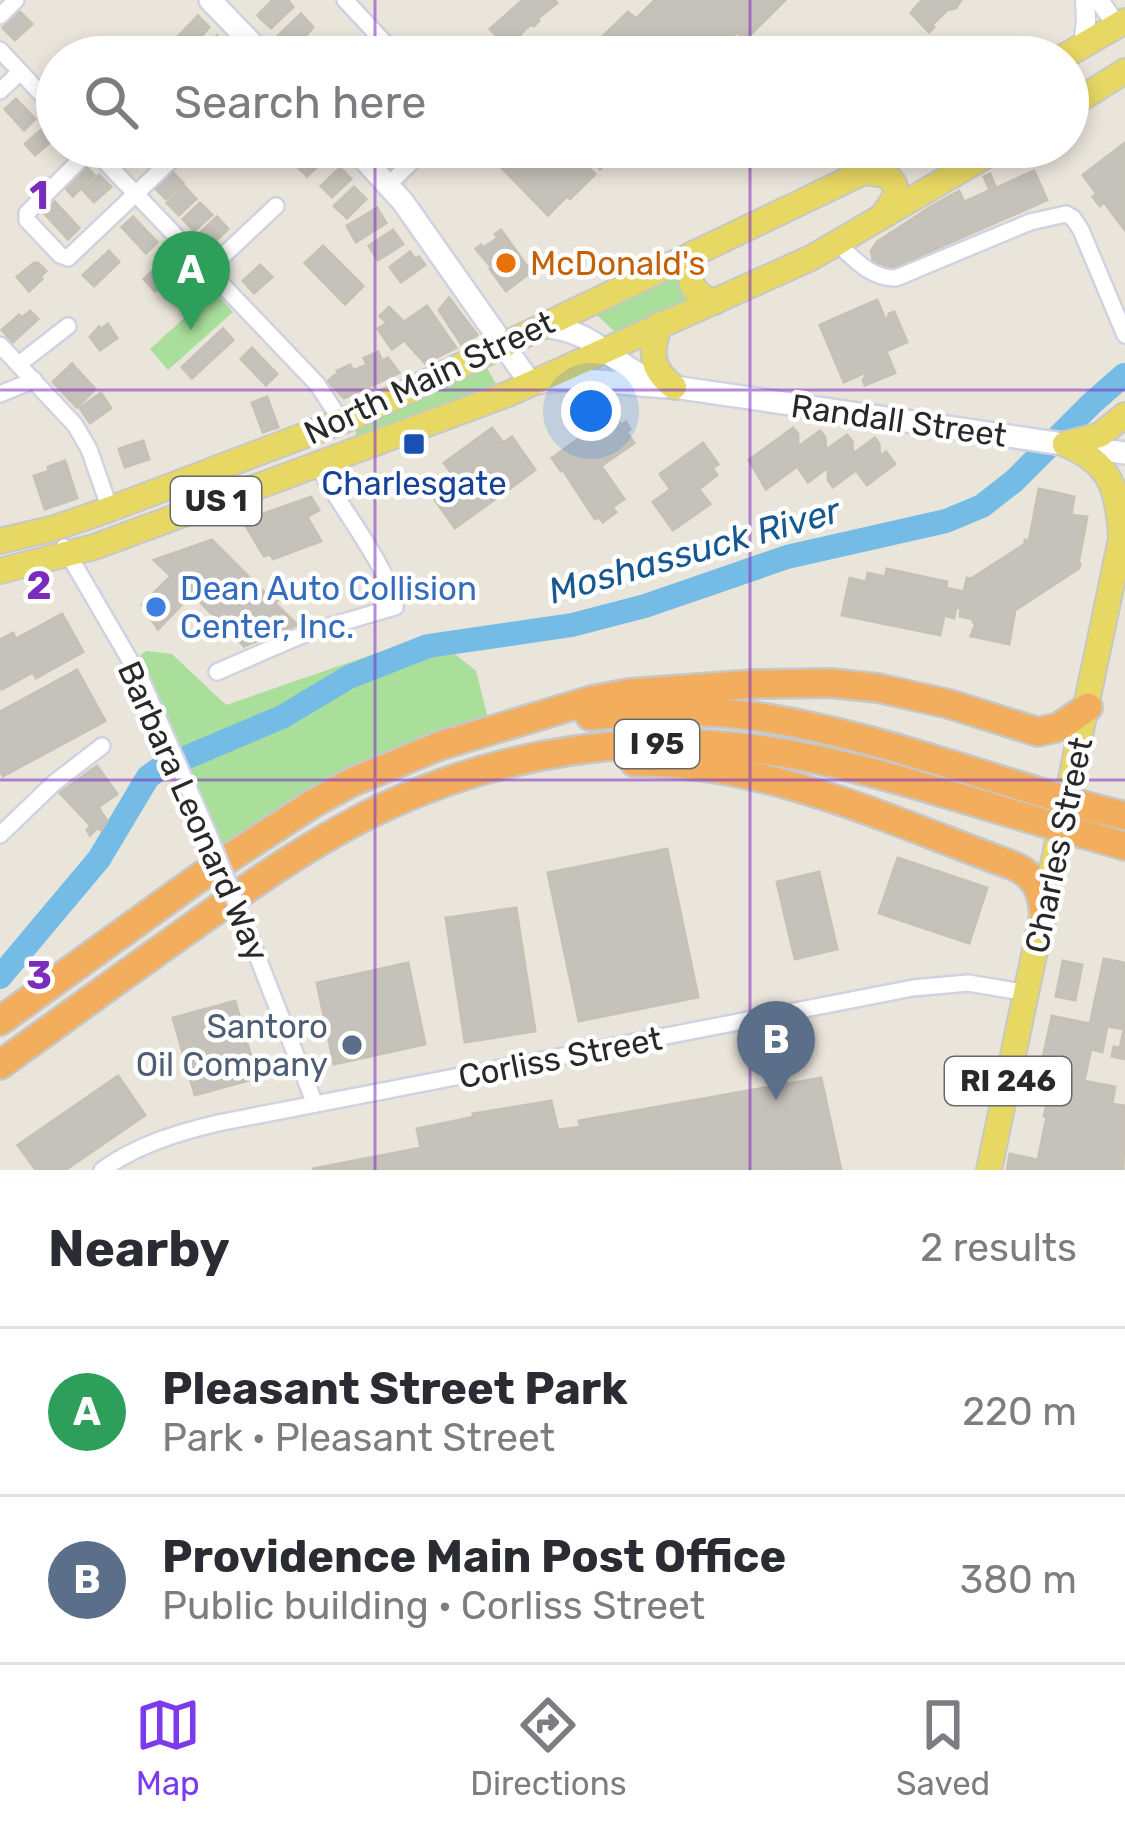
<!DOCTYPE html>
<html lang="en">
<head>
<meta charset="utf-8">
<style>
	body { margin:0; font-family:Rubik,sans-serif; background:#f7f7f7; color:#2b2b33 }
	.you { position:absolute; left:591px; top:411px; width:42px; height:42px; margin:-30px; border:9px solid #fff; border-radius:50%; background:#1a73e8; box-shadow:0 0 0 18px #1a73e833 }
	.badge { display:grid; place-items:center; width:78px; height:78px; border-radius:50%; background:#7c3aed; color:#fff; font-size:39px; font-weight:700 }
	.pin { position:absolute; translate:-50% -99px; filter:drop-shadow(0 3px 6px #0008) }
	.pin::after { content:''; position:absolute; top:63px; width:42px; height:36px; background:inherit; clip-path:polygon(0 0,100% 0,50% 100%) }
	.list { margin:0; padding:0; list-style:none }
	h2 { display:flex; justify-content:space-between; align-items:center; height:156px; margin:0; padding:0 48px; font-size:51px }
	h2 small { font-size:39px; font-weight:400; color:#7c7c81 }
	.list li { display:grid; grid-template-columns:78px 1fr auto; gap:36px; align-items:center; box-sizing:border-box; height:168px; padding:0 48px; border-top:3px solid #e1e1e2 }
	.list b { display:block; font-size:45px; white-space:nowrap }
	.list p { margin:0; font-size:39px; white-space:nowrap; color:#7c7c81 }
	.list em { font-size:39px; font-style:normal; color:#7c7c81 }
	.icon { flex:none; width:66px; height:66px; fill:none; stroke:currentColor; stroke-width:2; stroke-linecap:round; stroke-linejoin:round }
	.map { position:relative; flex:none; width:1125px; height:1170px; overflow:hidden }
	.search { position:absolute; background:#fff; box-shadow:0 6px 18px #0003; left:36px; right:36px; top:36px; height:132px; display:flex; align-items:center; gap:30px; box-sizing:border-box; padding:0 42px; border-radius:66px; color:#7c7c81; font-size:45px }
	.sheet { height:492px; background:#fff }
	nav { display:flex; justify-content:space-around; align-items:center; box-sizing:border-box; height:168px; border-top:3px solid #e1e1e2; background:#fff; font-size:33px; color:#7c7c81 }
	nav a { display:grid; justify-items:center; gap:6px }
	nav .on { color:#7c3aed }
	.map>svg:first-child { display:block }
	.green { fill:#aade9b }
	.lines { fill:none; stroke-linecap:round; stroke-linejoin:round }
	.river { stroke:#74bce6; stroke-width:24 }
	.building { fill:#c5c2bb; stroke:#c5c1b5; stroke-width:3 }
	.minor-casing { stroke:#d1d2e1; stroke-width:20 }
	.tertiary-casing { stroke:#d1d2e1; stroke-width:22 }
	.secondary-casing { stroke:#d1d2e1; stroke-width:26 }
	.primary-casing { stroke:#c7c7c7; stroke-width:28 }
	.motorway-casing { stroke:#c7c7c7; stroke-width:32 }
	.minor { stroke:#fff; stroke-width:15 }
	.tertiary { stroke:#fff; stroke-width:18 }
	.secondary { stroke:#fff; stroke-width:21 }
	.primary { stroke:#e7d763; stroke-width:24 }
	.motorway { stroke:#f3ae5d; stroke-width:27 }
	.minor-bridge-casing { stroke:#d1d2e1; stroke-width:20; stroke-linecap:butt }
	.motorway-bridge-casing { stroke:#c7c7c7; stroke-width:32; stroke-linecap:butt }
	.minor-bridge { stroke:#fff; stroke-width:15 }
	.motorway-bridge { stroke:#f3ae5d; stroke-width:27 }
	.grid { fill:none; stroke:#7b2cbf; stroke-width:3; stroke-opacity:0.55 }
	.food-dot { fill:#e8710a; stroke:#fff; stroke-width:4.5 }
	.transit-dot { fill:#1a4fb4; stroke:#fff; stroke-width:4.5 }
	.shop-dot { fill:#3f7fe0; stroke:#fff; stroke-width:4.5 }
	.service-dot { fill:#5c6f8a; stroke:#fff; stroke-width:4.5 }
	.labels { text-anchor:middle; stroke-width:9; stroke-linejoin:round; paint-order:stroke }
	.shield { fill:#fff; stroke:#696969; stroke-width:3 }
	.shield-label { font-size:30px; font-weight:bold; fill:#292929 }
	.food-label { font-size:33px; fill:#c56008; stroke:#fff; text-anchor:start }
	.street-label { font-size:33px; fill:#292929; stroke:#fff }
	.transit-label { font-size:33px; fill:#164399; stroke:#fff }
	.shop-label { font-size:33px; fill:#366cbe; stroke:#fff; text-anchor:start }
	.service-label { font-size:33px; fill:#4e5e75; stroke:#fff; text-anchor:end }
	.water-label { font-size:36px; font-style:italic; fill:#165890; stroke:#fff }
	.grid-label { font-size:39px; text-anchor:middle; font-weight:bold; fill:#7b2cbf; stroke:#fff; stroke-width:9; stroke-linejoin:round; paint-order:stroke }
</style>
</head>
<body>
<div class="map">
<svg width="1125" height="1170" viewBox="0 0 1125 1170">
	<rect width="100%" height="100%" fill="#eae5db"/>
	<g class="green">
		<polygon points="680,273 695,300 618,335 596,314"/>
		<polygon points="214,291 233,312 168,370 150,349"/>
		<polygon points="487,368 496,384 355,442 356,427 429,396"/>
		<polygon points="421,641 456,655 476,671 490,726 223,859 134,660 146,651 172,654 226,705 397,646"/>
	</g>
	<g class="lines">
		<polyline class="river" points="0,977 99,859 148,777 159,769 282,717 349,677 428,646 572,625 645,606 787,557 946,521 982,506 1014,481 1091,404 1124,375"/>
	</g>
	<g class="building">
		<polygon points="288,0 293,7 271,28 260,18 258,15 273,0"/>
		<polygon points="523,0 554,0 557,3 537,19 539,21 534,26 532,24 526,28 509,48 490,29"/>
		<polygon points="655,0 785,0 745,40 737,32 712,57 582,57 628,12 636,19"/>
		<polygon points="961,0 956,8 947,10 932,25 934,27 929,32 911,13 922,0"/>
		<polygon points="20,12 32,24 15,40 3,28"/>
		<polygon points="301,14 313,27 297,46 287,48 278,36"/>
		<polygon points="198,16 209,27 198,40 200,42 189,50 183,43 174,52 169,46"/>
		<polygon points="217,36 232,51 226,57 197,57"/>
		<polygon points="16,99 35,119 24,130 5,109"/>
		<polygon points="46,126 56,137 35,155 25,144"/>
		<polygon points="1125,143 1125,230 1104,202 1100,206 1093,197 1097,194 1083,175"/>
		<polygon points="316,147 327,158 307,176 295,164"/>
		<polygon points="510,147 612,147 608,151 613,156 600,169 595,163 589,168 595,174 570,199 567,196 548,215 500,166 515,152"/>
		<polygon points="82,163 94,175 73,196 61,183"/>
		<polygon points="340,168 351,179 332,197 321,186"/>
		<polygon points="170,170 183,183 166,199 153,186"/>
		<polygon points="1034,171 1047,200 892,268 880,265 873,260 871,251 877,242 932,206 959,191 964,202 990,190 984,177 990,174 996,188"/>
		<polygon points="99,175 111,187 94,202 83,190"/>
		<polygon points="184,186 196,199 179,215 167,203"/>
		<polygon points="354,187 366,199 347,218 334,206"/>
		<polygon points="55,202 79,228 68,239 44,213"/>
		<polygon points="200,203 212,215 194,231 183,219"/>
		<polygon points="377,208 386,223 356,242 347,226"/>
		<polygon points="133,217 157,242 146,253 122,227"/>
		<polygon points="217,217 228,229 208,248 198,235"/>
		<polygon points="393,230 403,244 378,260 369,246"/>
		<polygon points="501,230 531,272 506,291 490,269 492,268 476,249 481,245 483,248 498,238 495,234"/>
		<polygon points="323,246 363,286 345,304 305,263"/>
		<polygon points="109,251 119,262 94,286 83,275"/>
		<polygon points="410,252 415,259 419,257 425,265 401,282 390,267"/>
		<polygon points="165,259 176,271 155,291 144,279"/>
		<polygon points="34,263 38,263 46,271 40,277 42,279 29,291 17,277"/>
		<polygon points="260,265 272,277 254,293 243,281"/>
		<polygon points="187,274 198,286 177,306 165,294"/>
		<polygon points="449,298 477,335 462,345 439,310"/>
		<polygon points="877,300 887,324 889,314 894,312 907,342 886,351 895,373 865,385 863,380 869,371 844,382 820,325"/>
		<polygon points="427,306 456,348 425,363 404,340 392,349 378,329 387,323 380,316 389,307 404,322"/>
		<polygon points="30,311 38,319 13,342 2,330 19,315 22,318"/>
		<polygon points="108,324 117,338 100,350 90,337 99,327 100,330"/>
		<polygon points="223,329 233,340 192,378 182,367"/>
		<polygon points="252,348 277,374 266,385 241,359"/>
		<polygon points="378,352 382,361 388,358 399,373 344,398 328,381 335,375 341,380 337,371 350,365 353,371 367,365 364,358"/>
		<polygon points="72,364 95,389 77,407 53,382"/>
		<polygon points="101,393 111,408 90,423 80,408"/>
		<polygon points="267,397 278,427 263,432 252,403"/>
		<polygon points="613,414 621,425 626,422 630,429 626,432 634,443 601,466 624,499 612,507 616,512 603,522 599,517 595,519 563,470 561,471 552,458"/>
		<polygon points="492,428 503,443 512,437 535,470 455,528 431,494 455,477 444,463"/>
		<polygon points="793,428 798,434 798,447 820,431 825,437 826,450 847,435 852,441 853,454 875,438 879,444 880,457 886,452 895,464 867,485 856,470 833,487 828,480 828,467 808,482 799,469 802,467 800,464 766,489 749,460"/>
		<polygon points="143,441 149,459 125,467 119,449"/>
		<polygon points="703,443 718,464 712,468 717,475 696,491 698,493 700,491 710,504 673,530 653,502 674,487 673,484 669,487 660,474"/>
		<polygon points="65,461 77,498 45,509 34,476 49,471 48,467"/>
		<polygon points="1039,489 1074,497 1071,515 1087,517 1078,564 1080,564 1079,568 1015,610 1009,644 971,636 976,623 973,622 973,619 960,616 961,608 956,607 954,618 944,615 940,635 842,615 850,578 866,582 868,573 885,577 887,569 947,582 946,588 964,592 967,578 971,579 1025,544 1025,540 1029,541"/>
		<polygon points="311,497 319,510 307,517 321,541 273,559 270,554 264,556 243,521"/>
		<polygon points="212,540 269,597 271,596 277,601 275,603 297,625 244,646 192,594 158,629 142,605 171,576 154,560"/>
		<polygon points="62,614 83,652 36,678 33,672 2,689 0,684 0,640 13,633 16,639"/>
		<polygon points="77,670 105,721 3,776 0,770 0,712"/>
		<polygon points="97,766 117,794 98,807 107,821 101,830 97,828 90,835 87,830 91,826 60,793"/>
		<polygon points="667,849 698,997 579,1021 548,873"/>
		<polygon points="898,858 987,888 969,943 879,913"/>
		<polygon points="819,872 837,949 795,959 777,882"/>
		<polygon points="516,908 535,1031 465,1042 446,918"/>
		<polygon points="1104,959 1125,963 1125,1059 1112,1056 1114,1047 1120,1048 1124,1029 1107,1026 1102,1052 1091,1049 1084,1081 1115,1087 1112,1104 1125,1106 1123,1170 1007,1170 1010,1154 1038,1160 1047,1116 1044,1116 1047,1103 1034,1100 1052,1016 1090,1024"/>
		<polygon points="1063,961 1082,965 1075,1000 1056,996"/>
		<polygon points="408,963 425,1044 334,1064 317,983"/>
		<polygon points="235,1001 257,1078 195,1095 173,1018"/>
		<polygon points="118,1076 145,1115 65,1170 36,1170 18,1145"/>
		<polygon points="821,1078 841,1170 312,1169 421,1148 417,1129 474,1117 473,1114 551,1101 558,1130 581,1127 579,1121"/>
	</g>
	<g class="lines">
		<defs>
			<g id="minor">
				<polyline points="345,0 398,57"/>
				<polyline points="0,16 16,0"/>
				<polyline points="0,50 57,111"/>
				<polyline points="0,91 20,72"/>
				<polyline points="91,147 317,384 342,422"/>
				<polyline points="92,148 27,213 27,220 60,255 68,258 185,147"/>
				<polyline points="389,184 427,147"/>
				<path d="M838,244C855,260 872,279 896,278L1030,222L1066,214L1073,218L1081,230L1125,335"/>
				<polyline points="208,270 276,206"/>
				<polyline points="0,345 75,425 89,449 110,509"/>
				<polyline points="19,364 68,326"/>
				<polyline points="0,394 34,380"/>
				<polyline points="64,547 141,679 208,833"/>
				<path d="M217,672L309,632L395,607C395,579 341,506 324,477L319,463"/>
				<polyline points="0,835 54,783 102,746"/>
				<polyline points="247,930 315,1104"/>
				<path d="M102,1170C137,1145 176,1133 218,1123L913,988L968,983L1027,993"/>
			</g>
			<g id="tertiary">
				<polyline points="1099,0 1117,26"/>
				<polyline points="1083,45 1086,21 1085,0"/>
			</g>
			<g id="secondary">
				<polyline points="210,0 265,57"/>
				<path d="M353,147L403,202L531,384C579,374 625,386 674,387L1125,453"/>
				<path d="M543,326C601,332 610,365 656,382"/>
			</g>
			<g id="primary">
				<polyline points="1063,57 1125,21"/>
				<polyline points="1068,107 1125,71"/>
				<path d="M864,172L886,175C904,189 893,202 882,216"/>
				<path d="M694,253C686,276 689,294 715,302"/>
				<path d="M660,324C650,351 650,369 674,387"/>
				<path d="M1065,444C1112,463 1118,491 1121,537"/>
				<polyline points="1065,444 1100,435 1125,415"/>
				<polyline points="0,541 55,528 110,509 358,415 864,172 909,147"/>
				<polyline points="0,571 94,547 508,394 811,258 1001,147"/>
				<polyline points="989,1170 1125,520"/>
			</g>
			<g id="motorway">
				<path d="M590,716C648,710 708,708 766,718C860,733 952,766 1043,793"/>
				<path d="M634,762C767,761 891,821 1014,866C1036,876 1042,891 1044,914"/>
				<polyline points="1093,808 1125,816"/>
				<polyline points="1087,835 1125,846"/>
				<polyline points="0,1021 197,879 312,804 352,782 439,746 592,700 629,693 755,684 830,683 878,688 949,704 1038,732 1059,727 1088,707"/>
				<path d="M0,1065C62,1020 123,976 185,932C251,885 318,837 393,803C506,752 633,733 757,749C853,762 945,794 1038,821"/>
			</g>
		</defs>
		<use href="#minor" class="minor-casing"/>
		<use href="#tertiary" class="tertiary-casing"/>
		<use href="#secondary" class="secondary-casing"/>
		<use href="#primary" class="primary-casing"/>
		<use href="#motorway" class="motorway-casing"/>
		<use href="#minor" class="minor"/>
		<use href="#tertiary" class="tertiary"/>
		<use href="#secondary" class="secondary"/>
		<use href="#primary" class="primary"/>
		<use href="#motorway" class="motorway"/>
		<defs>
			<polyline id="minor-bridge" points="208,833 247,930"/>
			<g id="motorway-bridge">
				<polyline points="1043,793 1093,808"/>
				<polyline points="1038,821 1087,835"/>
			</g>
		</defs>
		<use href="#minor-bridge" class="minor-bridge-casing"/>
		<use href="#motorway-bridge" class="motorway-bridge-casing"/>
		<use href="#minor-bridge" class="minor-bridge"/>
		<use href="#motorway-bridge" class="motorway-bridge"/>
	</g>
	<path class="grid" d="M375,0V57M750,0V57M375,147V1170M750,147V1170M0,390H1125M0,780H1125"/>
	<circle class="food-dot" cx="506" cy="263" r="12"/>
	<rect class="transit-dot" x="402" y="432" width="24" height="24" rx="6"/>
	<circle class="shop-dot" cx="156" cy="607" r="12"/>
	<circle class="service-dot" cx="352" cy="1045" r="12"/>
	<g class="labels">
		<g class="shield">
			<rect x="171" y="477" width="90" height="48" rx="9"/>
			<rect x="615" y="720" width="84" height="48" rx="9"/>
			<rect x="945" y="1057" width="126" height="48" rx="9"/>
		</g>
		<g class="shield-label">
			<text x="216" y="511">US 1</text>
			<text x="657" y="754">I 95</text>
			<text x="1008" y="1091">RI 246</text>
		</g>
		<g class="food-label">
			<text x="530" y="275">McDonald's</text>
		</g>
		<g class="street-label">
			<text transform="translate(429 377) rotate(-25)" y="12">North Main Street</text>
			<text transform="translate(899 420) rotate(8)" y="12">Randall Street</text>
			<text transform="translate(194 811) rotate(66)" y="12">Barbara Leonard Way</text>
			<text transform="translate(1058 845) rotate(-78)" y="12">Charles Street</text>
			<text transform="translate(560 1057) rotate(-11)" y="12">Corliss Street</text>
		</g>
		<g class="transit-label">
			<text x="414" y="495">Charlesgate</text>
		</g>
		<g class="shop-label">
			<text x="180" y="600">Dean Auto Collision<tspan x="180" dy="38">Center, Inc.</tspan></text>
		</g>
		<g class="service-label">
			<text x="328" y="1038">Santoro<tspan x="328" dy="38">Oil Company</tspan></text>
		</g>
		<g class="water-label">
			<text transform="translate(694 550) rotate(-16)" y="13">Moshassuck River</text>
		</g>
	</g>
	<g class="grid-label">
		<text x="39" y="209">1</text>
		<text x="39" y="599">2</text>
		<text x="39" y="989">3</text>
	</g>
</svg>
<div class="you"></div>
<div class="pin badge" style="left:191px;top:330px;background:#2e9e5b">A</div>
<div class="pin badge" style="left:776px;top:1100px;background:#5c6f8a">B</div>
<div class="search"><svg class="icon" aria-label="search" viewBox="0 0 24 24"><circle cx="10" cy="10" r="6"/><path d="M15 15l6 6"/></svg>Search here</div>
</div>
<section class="sheet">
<h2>Nearby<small>2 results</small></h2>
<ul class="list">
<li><span class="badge" style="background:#2e9e5b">A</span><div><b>Pleasant Street Park</b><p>Park · Pleasant Street</p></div><em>220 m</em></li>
<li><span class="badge" style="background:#5c6f8a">B</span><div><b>Providence Main Post Office</b><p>Public building · Corliss Street</p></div><em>380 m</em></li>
</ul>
</section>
<nav>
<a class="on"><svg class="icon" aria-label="map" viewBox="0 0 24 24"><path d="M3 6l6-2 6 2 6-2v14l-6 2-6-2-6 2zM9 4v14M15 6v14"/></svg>Map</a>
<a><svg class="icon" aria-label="directions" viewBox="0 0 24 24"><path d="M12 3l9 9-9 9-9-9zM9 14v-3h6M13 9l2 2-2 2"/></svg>Directions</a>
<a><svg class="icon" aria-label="saved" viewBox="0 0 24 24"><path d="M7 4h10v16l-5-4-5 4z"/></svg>Saved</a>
</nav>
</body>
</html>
